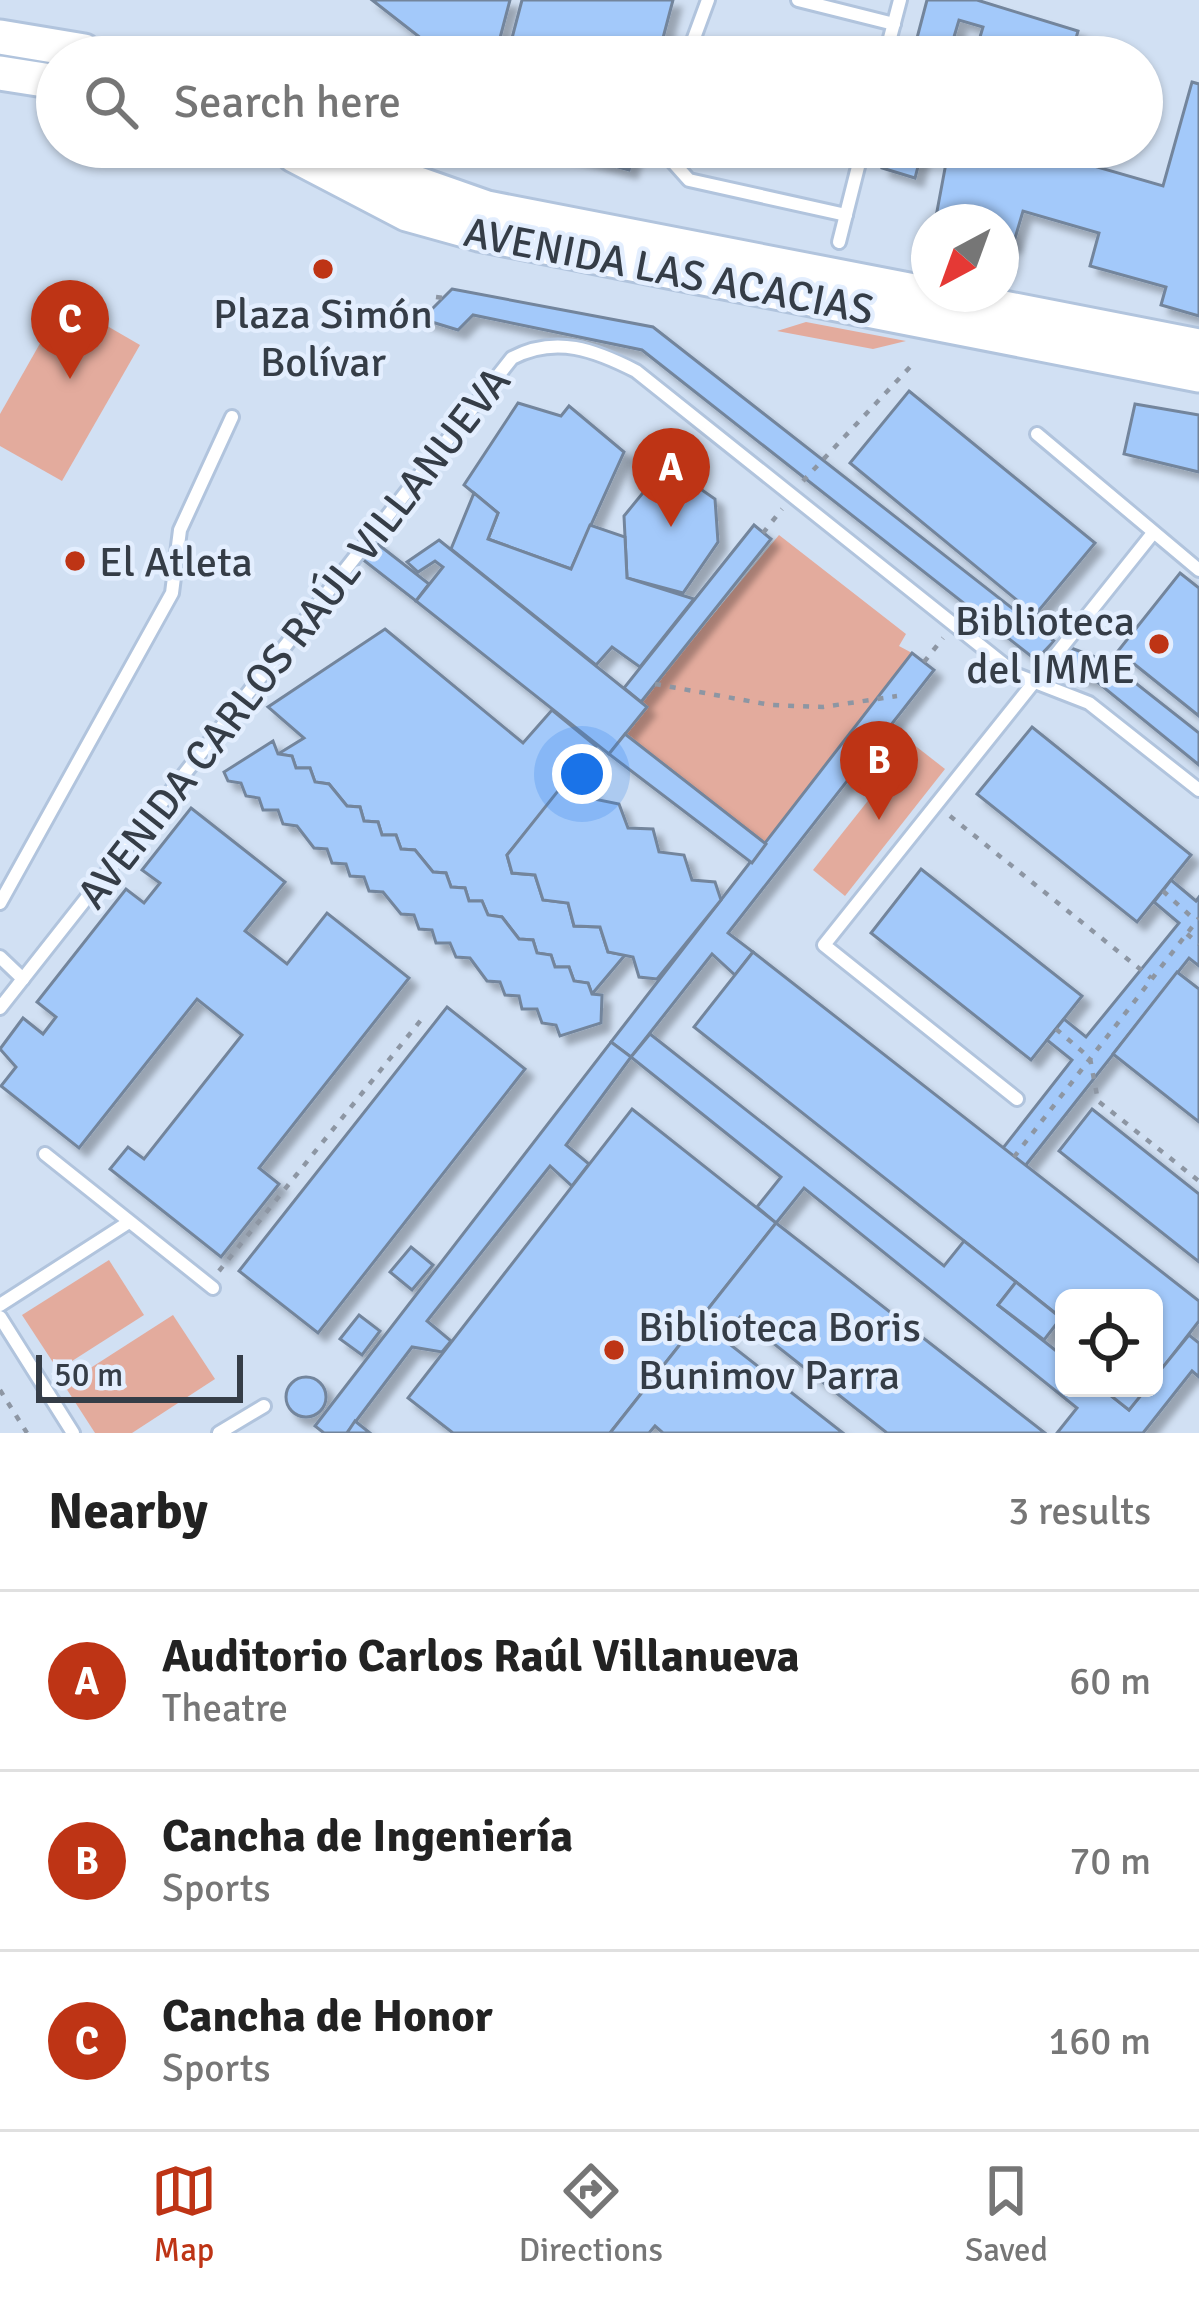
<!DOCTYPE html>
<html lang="en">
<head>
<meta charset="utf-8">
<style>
	body { margin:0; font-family:Signika,sans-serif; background:#f2f2f2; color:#222 }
	.controls { position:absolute; right:36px; bottom:36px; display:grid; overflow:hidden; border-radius:18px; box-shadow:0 3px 9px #0004 }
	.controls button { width:108px; height:108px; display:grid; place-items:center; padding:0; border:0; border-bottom:3px solid #e0e0e0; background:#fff; color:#222; font:60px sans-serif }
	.compass { position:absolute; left:911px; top:204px; width:108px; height:108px; border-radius:50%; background:#fff; box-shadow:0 3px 9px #0004; rotate:221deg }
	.scale { position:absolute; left:36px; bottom:30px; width:207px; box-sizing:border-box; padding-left:12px; border:6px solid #353d47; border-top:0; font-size:33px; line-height:42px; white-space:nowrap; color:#353d47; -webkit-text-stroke:9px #e3eefe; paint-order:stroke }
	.you { position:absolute; left:582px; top:774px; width:42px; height:42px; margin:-30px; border:9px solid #fff; border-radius:50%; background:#1a73e8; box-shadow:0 0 0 18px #1a73e833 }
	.badge { display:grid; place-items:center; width:78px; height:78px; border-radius:50%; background:#be3415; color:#fff; font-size:39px; font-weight:700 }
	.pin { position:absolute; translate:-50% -99px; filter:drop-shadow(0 3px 6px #0008) }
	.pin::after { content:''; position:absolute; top:63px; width:42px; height:36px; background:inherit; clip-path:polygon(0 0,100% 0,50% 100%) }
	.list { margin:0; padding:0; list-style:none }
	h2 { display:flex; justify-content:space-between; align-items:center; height:156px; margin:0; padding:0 48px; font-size:51px }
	h2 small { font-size:39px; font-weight:400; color:#767676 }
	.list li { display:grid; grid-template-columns:78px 1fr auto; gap:36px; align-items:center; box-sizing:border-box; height:180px; padding:0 48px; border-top:3px solid #e0e0e0 }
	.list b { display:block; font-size:45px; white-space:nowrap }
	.list p { margin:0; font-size:39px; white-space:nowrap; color:#767676 }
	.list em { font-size:39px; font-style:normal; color:#767676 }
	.icon { flex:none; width:66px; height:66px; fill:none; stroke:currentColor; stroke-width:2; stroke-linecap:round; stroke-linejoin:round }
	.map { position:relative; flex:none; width:1199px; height:1433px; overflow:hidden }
	.search { position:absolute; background:#fff; box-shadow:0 3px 9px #0004; left:36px; right:36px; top:36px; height:132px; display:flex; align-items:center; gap:30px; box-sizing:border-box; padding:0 42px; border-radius:66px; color:#767676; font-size:45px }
	.sheet { height:696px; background:#fff }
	nav { display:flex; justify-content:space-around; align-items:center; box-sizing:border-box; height:168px; border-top:3px solid #e0e0e0; background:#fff; font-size:33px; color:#767676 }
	nav a { display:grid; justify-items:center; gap:6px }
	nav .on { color:#be3415 }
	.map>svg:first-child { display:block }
	.built { fill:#d1e0f3; fill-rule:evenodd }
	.green { fill:#e3ab9d }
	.building { fill:#a3c9fa; stroke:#73859c; stroke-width:3; filter:url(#shadow) }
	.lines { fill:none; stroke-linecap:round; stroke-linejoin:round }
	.secondary-tunnel { stroke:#c0cbd9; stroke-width:33; stroke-dasharray:33 16; stroke-linecap:butt }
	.service-casing { stroke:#b1c4dd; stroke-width:18 }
	.secondary-casing { stroke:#b1c4dd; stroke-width:39 }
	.path { stroke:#8d96a3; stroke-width:4.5; stroke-dasharray:6 9; stroke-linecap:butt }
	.service { stroke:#fff; stroke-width:12 }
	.secondary { stroke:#fff; stroke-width:33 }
	.poi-dot { fill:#be3415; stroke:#e3eefe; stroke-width:4.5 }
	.labels { text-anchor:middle; stroke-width:9; stroke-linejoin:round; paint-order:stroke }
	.street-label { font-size:42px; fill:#353d47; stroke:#e3eefe }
	.poi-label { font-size:42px; fill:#353d47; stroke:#e3eefe; text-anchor:start }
</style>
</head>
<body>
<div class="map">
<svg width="1199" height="1433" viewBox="0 0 1199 1433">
	<defs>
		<filter id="shadow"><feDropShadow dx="8" dy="8" stdDeviation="3" flood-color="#0004"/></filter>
	</defs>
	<rect width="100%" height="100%" fill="#e3eefe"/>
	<path class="built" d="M0,0H1199V1433H0ZM57,57H1142V147H57ZM929,222H1001V294H929ZM1064,1298H1154V1388H1064Z"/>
	<g class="green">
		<polygon points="64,301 140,345 62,481 0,446 0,414"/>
		<polygon points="806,322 906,341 873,349 777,331"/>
		<polygon points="779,535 906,634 899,646 912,653 766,844 625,734 647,707 641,702"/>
		<polygon points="913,744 945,769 845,896 813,870"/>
		<polygon points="109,1260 144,1315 58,1370 22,1315"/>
		<polygon points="173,1315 215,1379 132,1433 95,1433 64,1385"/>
	</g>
	<g class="building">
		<polygon points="372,0 510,0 495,57 445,57"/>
		<polygon points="522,0 673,0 658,57 507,57"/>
		<polygon points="927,0 977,0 1078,31 1071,57 974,57 983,27 959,20 948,57 912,57"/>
		<polygon points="1192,82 1199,84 1199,316 1161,305 1166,287 1090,266 1099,233 1023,211 1013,245 1001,242 1001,222 935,222 949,147 1046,147 1045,152 1163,186"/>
		<polygon points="542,147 635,147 629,170"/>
		<polygon points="887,147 923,147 915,178 882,168"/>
		<polygon points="452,289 653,327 1054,641 1036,660 642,350 473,315 458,330 422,319"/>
		<polygon points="909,391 1095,543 1035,615 850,463"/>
		<polygon points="518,403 561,416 569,406 624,452 571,569 488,539 498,513 464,485"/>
		<polygon points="1135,404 1199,415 1199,472 1124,454"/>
		<polygon points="655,478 689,481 715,499 718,542 683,593 627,578 624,516"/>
		<polygon points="474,493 498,513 488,539 571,569 590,525 625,537 627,578 694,599 640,667 612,647 596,665 451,549"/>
		<polygon points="754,525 771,539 641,702 624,688"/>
		<polygon points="370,538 429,584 416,601 357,555"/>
		<polygon points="439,540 647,707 609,754 416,601 443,567 435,561 418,572 407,562"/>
		<polygon points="1180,573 1199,588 1199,716 1118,651"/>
		<polygon points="385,629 523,743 552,710 596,746 507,855 512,873 535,875 543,900 568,903 574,926 600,927 608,952 625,955 592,994 588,983 574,981 569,967 555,967 551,955 537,953 533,940 519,939 502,917 488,915 482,901 469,901 465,888 451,887 446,873 433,872 415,850 401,849 396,835 382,835 378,822 364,821 360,807 347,806 329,784 315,782 310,768 296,768 292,756 278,754 304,738 268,707"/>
		<polygon points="1071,648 1109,662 1199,733 1199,765 1096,681 1052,669"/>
		<polygon points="912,653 934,670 728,933 753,952 735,975 712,954 631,1057 611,1042"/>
		<polygon points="1032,727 1191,855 1137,922 977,794"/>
		<polygon points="625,734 766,844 752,863 609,754"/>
		<polygon points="273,741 278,754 292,756 296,768 310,768 315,782 329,784 347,806 360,807 364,821 378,822 382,835 396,835 401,849 415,850 433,872 446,873 451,887 465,888 469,901 482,901 488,915 502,917 519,939 533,940 537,953 551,955 555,967 569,967 574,981 588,983 592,994 602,995 601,1023 560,1036 556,1025 542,1023 537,1009 522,1009 519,996 505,995 500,982 487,981 470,958 456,957 450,943 436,943 432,930 419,929 414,915 401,914 383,892 369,891 364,877 350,876 346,864 332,863 327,849 314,848 297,826 283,824 278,810 263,810 259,798 246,796 241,783 228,781 224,772"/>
		<polygon points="569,777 587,779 594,799 619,804 628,828 653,829 659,852 684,855 692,880 715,882 721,900 657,979 639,977 633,957 608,952 600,927 574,926 568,903 543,900 535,875 512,873 507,855"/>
		<polygon points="191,808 285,882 245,931 287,964 327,913 409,978 259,1168 279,1184 221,1257 110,1169 128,1147 144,1159 242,1035 197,999 79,1148 1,1086 16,1067 0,1049 23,1018 43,1034 56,1017 37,1002 126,889 144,903 160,883 142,870"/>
		<polygon points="921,869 1082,996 1031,1060 871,933"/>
		<polygon points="1171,880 1196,901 1199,897 1199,966 1189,958 1025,1166 1003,1148 1072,1060 1047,1040 1064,1019 1086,1037 1179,923 1154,902"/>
		<polygon points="753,952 1199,1301 1199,1321 1154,1379 1154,1298 1064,1298 1064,1320 694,1027"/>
		<polygon points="1177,972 1199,989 1199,1122 1113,1054"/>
		<polygon points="447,1007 525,1069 318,1333 239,1271"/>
		<polygon points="650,1034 944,1266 964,1241 1016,1282 998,1305 1064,1357 1064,1388 1102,1388 1129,1410 1146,1388 1154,1388 1154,1378 1189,1335 1199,1343 1199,1377 1192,1371 1143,1433 1057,1433 1077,1408 804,1188 776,1223 757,1207 781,1177 631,1057"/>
		<polygon points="611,1042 631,1057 566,1145 589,1164 572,1186 550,1166 427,1321 451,1341 442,1352 412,1347 347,1433 324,1433 315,1426"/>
		<polygon points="632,1109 776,1223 610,1433 453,1433 408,1398"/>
		<polygon points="1092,1109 1199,1194 1199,1262 1059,1151"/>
		<polygon points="776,1223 1045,1433 887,1433 740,1317 723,1339 843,1433 663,1433 655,1426 649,1433 610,1433"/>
		<polygon points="411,1247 433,1265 412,1290 390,1272"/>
		<polygon points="1016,1282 1061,1318 1044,1340 998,1305"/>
		<polygon points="359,1315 380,1331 362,1355 340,1339"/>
		<circle cx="306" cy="1397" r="20"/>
		<polygon points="1101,1388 1147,1388 1129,1410"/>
		<polygon points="355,1421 370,1433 347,1433"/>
	</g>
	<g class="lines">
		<polyline class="secondary-tunnel" points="84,51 124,57"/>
		<defs>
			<g id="service">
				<polyline points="798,0 894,24"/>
				<polyline points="687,57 708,0"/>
				<polyline points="885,57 900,0"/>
				<polyline points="673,147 672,161 689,180 846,215"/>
				<polyline points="839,242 863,147"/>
				<polyline points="1037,434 1199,570"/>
				<polyline points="0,903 172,593 180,530 232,417"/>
				<polyline points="0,957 23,979"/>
				<path d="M0,1008L512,358C556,335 595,350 636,371L1017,675L1089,703L1199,790"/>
				<polyline points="1017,1099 824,945 1153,533"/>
				<polyline points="45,1154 213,1288"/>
				<polyline points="0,1305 129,1222"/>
				<polyline points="0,1317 73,1433"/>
				<polyline points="219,1433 264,1406"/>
			</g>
			<g id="secondary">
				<polyline points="0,37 84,51"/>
				<polyline points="0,73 57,82"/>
				<polyline points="346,147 413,182 487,208 929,294"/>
				<polyline points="294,155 407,214 479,234 1199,375"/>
				<polyline points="932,294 1199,346"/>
			</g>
		</defs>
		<use href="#service" class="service-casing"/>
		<use href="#secondary" class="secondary-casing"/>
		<g class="path">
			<polyline points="436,297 443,298"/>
			<polyline points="803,481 910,367"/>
			<polyline points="763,533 782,509"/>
			<polyline points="924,662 943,638"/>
			<polyline points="655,684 771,705 823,707 897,696"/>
			<polyline points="950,816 1151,978"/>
			<polyline points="1163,891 1196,921"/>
			<polyline points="1187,934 1199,944"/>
			<polyline points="1056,1029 1090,1058 1098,1101 1199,1181"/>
			<polyline points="1014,1157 1199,918"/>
			<polyline points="219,1271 425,1015"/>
			<polyline points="0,1390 27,1433"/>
		</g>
		<use href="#service" class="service"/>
		<use href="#secondary" class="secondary"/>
	</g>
	<g class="poi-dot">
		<circle cx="323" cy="269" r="12"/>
		<circle cx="75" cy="561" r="12"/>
		<circle cx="1159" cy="644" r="12"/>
		<circle cx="614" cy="1350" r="12"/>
	</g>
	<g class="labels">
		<g class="street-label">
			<text transform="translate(669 270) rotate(11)" y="15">AVENIDA LAS ACACIAS</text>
			<text transform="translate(293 637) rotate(-52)" y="15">AVENIDA CARLOS RAÚL VILLANUEVA</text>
		</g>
		<g class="poi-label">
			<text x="323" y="328" text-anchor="middle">Plaza Simón<tspan x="323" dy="48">Bolívar</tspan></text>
			<text x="99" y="576">El Atleta</text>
			<text x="1135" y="635" text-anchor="end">Biblioteca<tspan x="1135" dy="48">del IMME</tspan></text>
			<text x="638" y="1341">Biblioteca Boris<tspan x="638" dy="48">Bunimov Parra</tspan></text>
		</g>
	</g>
</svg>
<div class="controls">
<button><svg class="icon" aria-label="locate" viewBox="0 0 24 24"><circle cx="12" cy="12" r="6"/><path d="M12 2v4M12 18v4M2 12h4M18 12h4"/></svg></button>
</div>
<svg class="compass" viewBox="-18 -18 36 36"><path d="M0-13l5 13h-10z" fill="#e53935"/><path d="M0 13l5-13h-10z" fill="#767676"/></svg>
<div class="scale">50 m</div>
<div class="you"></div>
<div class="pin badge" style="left:671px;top:527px">A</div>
<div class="pin badge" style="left:879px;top:820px">B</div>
<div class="pin badge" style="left:70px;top:379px">C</div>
<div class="search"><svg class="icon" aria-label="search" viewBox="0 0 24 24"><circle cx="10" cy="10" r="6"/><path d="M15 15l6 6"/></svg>Search here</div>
</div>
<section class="sheet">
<h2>Nearby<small>3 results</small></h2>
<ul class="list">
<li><span class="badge">A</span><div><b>Auditorio Carlos Raúl Villanueva</b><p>Theatre</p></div><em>60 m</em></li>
<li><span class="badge">B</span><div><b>Cancha de Ingeniería</b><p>Sports</p></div><em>70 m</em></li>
<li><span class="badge">C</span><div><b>Cancha de Honor</b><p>Sports</p></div><em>160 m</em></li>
</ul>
</section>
<nav>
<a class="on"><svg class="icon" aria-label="map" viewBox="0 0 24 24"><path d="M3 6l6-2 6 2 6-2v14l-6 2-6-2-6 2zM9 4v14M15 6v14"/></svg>Map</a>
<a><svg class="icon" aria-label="directions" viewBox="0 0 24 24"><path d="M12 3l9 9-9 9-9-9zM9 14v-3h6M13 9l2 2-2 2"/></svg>Directions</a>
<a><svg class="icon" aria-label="saved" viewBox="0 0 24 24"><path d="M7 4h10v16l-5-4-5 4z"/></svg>Saved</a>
</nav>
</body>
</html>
